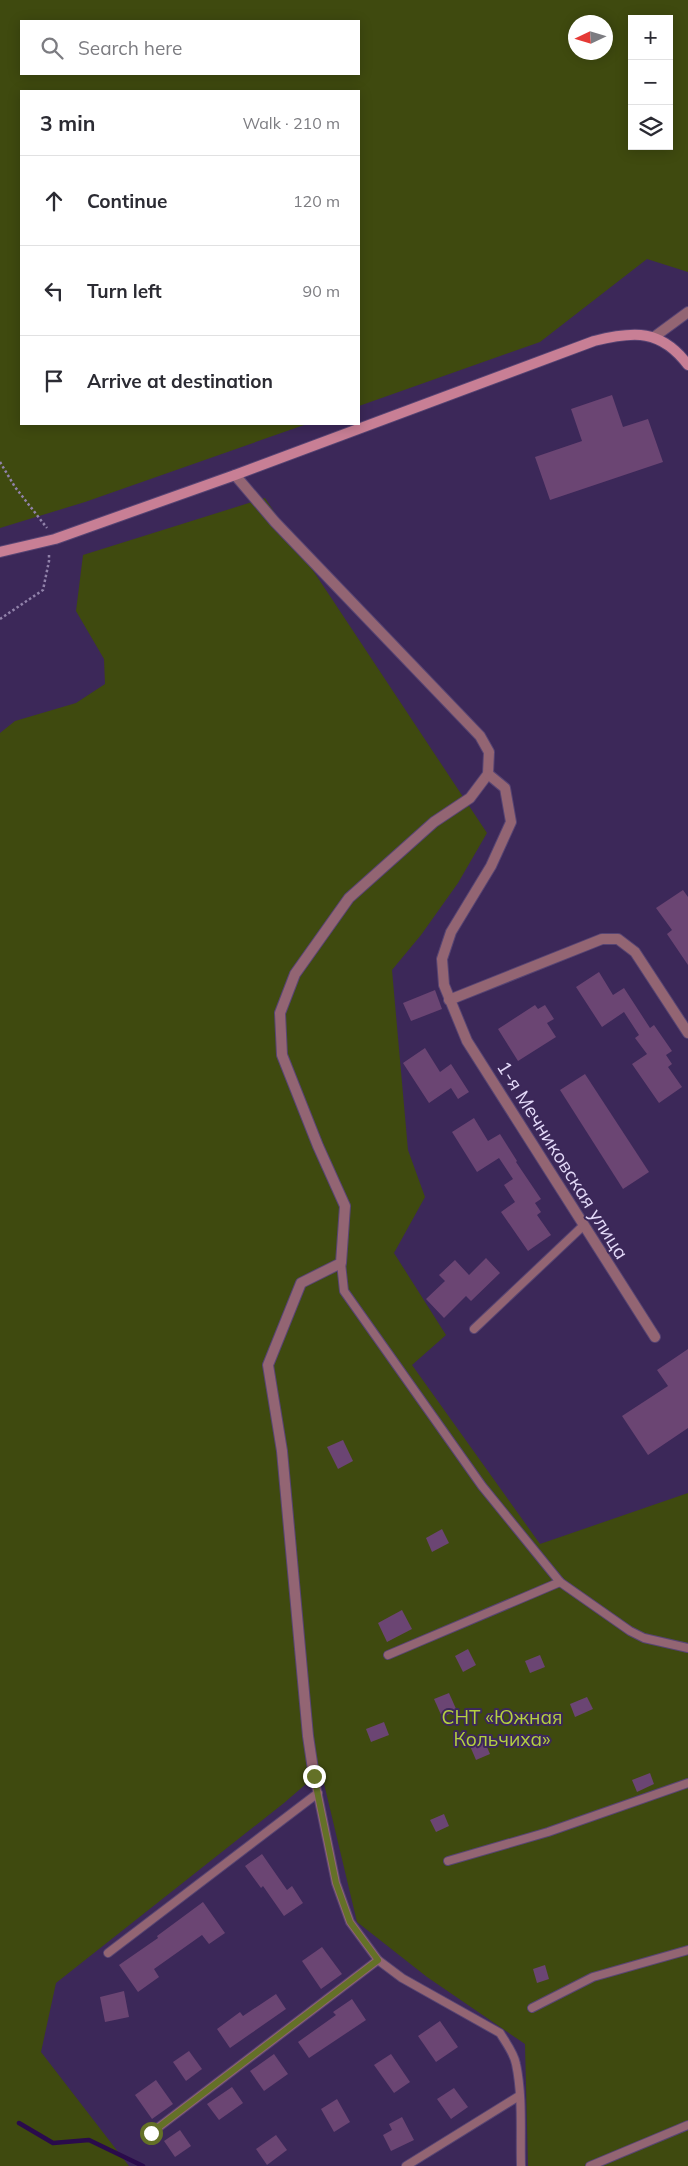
<!DOCTYPE html>
<html lang="en">
<head>
<meta charset="utf-8">
<style>
	body { margin:0; font-family:Mulish,sans-serif; background:#f2f2f3; color:#2b2b33 }
	.controls { position:absolute; right:15px; top:15px; display:grid; overflow:hidden; border-radius:0px; box-shadow:0 2px 12px #0003 }
	.controls button { width:45px; height:45px; display:grid; place-items:center; padding:0; border:0; border-bottom:1px solid #e1e1e2; background:#fff; color:#2b2b33; font:25px sans-serif }
	.compass { position:absolute; left:568px; top:15px; width:45px; height:45px; border-radius:50%; background:#fff; box-shadow:0 2px 12px #0003; rotate:266deg }
	.stop { position:absolute; width:15px; height:15px; margin:-11px; border:4px solid #647127; border-radius:50%; background:#fff }
	.stop.end { background:#647127; border-color:#fff; box-shadow:0 1px 5px #0008 }
	.list { margin:0; padding:0; list-style:none }
	h2 { display:flex; justify-content:space-between; align-items:center; height:65px; margin:0; padding:0 20px; font-size:21px }
	h2 small { font-size:16px; font-weight:400; color:#7c7c81 }
	.list li { display:grid; grid-template-columns:32px 1fr auto; gap:15px; align-items:center; box-sizing:border-box; height:90px; padding:0 20px; border-top:1px solid #e1e1e2 }
	.list b { display:block; font-size:19px; white-space:nowrap }
	.list em { font-size:16px; font-style:normal; color:#7c7c81 }
	.icon { flex:none; width:28px; height:28px; fill:none; stroke:currentColor; stroke-width:2; stroke-linecap:round; stroke-linejoin:round }
	.map { position:relative; flex:none; width:688px; height:2166px; overflow:hidden }
	.search { position:absolute; background:#fff; box-shadow:0 2px 12px #0003; left:20px; top:20px; width:340px; height:55px; display:flex; align-items:center; gap:12px; box-sizing:border-box; padding:0 18px; border-radius:0px; color:#7c7c81; font-size:19px }
	.panel { position:absolute; background:#fff; box-shadow:0 2px 12px #0003; left:20px; top:90px; width:340px; height:335px; border-radius:0px }
	.map>svg:first-child { display:block }
	.green { fill:#3f4a0f; fill-rule:evenodd }
	.lines { fill:none; stroke-linecap:round; stroke-linejoin:round }
	.stream { stroke:#2a0b4c; stroke-width:4.5 }
	.building { fill:#6b4573 }
	.service-casing { stroke:#574473; stroke-width:10 }
	.minor-casing { stroke:#574473; stroke-width:12 }
	.secondary-casing { stroke:#574473; stroke-width:12 }
	.path { stroke:#9182aa; stroke-width:2.5; stroke-dasharray:2.5 2.5; stroke-linecap:butt }
	.service { stroke:#936573; stroke-width:8 }
	.minor { stroke:#936573; stroke-width:10 }
	.secondary { stroke:#c87f95; stroke-width:10 }
	.route { stroke:#647127; stroke-width:6 }
	.labels { text-anchor:middle; stroke-width:4; stroke-linejoin:round; paint-order:stroke }
	.street-label { font-size:19px; fill:#e4daf9; stroke:#3c2859 }
	.park-label { font-size:19px; fill:#b4d040; stroke:#3c2859 }
</style>
</head>
<body>
<div class="map">
<svg width="688" height="2166" viewBox="0 0 688 2166">
	<rect width="100%" height="100%" fill="#3c2859"/>
	<g class="green">
		<path d="M0,0H688V272L647,259L540,342L359,406V91H21V424H307L85,502L0,528ZM632,19H669V146H632ZM21,21H359V74H21ZM576,22H606V52H576Z"/>
		<polygon points="265,498 487,833 458,883 421,935 392,970 408,1150 425,1197 394,1253 446,1335 412,1365 540,1544 688,1493 688,2166 528,2166 525,2044 427,1977 357,1922 321,1771 284,1803 56,1983 41,2052 129,2166 0,2166 0,733 15,721 76,703 105,684 104,659 76,611 83,555"/>
	</g>
	<g class="lines">
		<polyline class="stream" points="19,2123 53,2143 89,2140 143,2166"/>
	</g>
	<g class="building">
		<polygon points="612,395 623,427 648,419 663,462 550,500 535,457 582,441 571,409"/>
		<polygon points="683,890 688,897 688,965 667,934 672,930 656,908"/>
		<polygon points="599,972 613,995 624,988 650,1028 654,1025 672,1051 666,1055 672,1064 668,1067 682,1087 659,1103 632,1064 647,1054 635,1038 639,1035 624,1012 602,1027 576,987"/>
		<polygon points="435,990 442,1009 411,1021 403,1003"/>
		<polygon points="535,1005 538,1009 545,1005 554,1019 547,1023 556,1037 518,1061 498,1029"/>
		<polygon points="425,1048 440,1072 451,1064 469,1092 458,1099 451,1088 429,1103 403,1063"/>
		<polygon points="585,1074 649,1172 623,1189 560,1090"/>
		<polygon points="474,1118 488,1141 500,1134 517,1161 516,1162 541,1199 535,1203 541,1212 537,1215 551,1235 528,1251 501,1212 515,1202 504,1185 513,1179 499,1158 477,1172 452,1132"/>
		<polygon points="486,1258 500,1273 471,1301 466,1296 444,1318 426,1299 445,1281 439,1275 455,1260 469,1275"/>
		<polygon points="688,1349 688,1428 648,1455 622,1416 668,1386 657,1370"/>
		<polygon points="343,1440 353,1461 338,1469 327,1447"/>
		<polygon points="442,1529 449,1543 432,1552 426,1538"/>
		<polygon points="402,1610 412,1629 387,1642 378,1623"/>
		<polygon points="468,1649 476,1665 463,1672 455,1656"/>
		<polygon points="540,1655 545,1667 530,1673 525,1661"/>
		<polygon points="449,1693 457,1711 442,1717 434,1699"/>
		<polygon points="587,1697 593,1709 575,1717 570,1704"/>
		<polygon points="384,1722 389,1735 371,1742 366,1729"/>
		<polygon points="484,1740 490,1754 476,1760 470,1746"/>
		<polygon points="650,1773 654,1784 637,1792 632,1780"/>
		<polygon points="444,1814 449,1826 436,1832 430,1820"/>
		<polygon points="262,1854 287,1890 292,1886 303,1903 284,1916 263,1886 261,1888 245,1866"/>
		<polygon points="203,1902 225,1933 209,1944 202,1935 154,1969 159,1977 138,1992 119,1965 158,1938 157,1936"/>
		<polygon points="322,1947 342,1974 321,1989 302,1961"/>
		<polygon points="545,1965 549,1979 537,1983 533,1969"/>
		<polygon points="124,1991 129,2017 105,2022 100,1997"/>
		<polygon points="276,1994 286,2009 230,2048 217,2029 240,2012 243,2016"/>
		<polygon points="352,1999 366,2020 309,2058 298,2042 336,2015 333,2012"/>
		<polygon points="440,2021 458,2047 436,2062 418,2036"/>
		<polygon points="189,2051 202,2069 186,2081 173,2062"/>
		<polygon points="274,2054 288,2074 264,2091 250,2071"/>
		<polygon points="391,2054 410,2082 394,2093 374,2065"/>
		<polygon points="156,2080 173,2104 152,2119 135,2095"/>
		<polygon points="232,2087 243,2103 219,2120 207,2104"/>
		<polygon points="454,2088 468,2107 451,2119 437,2099"/>
		<polygon points="337,2099 350,2122 334,2132 321,2109"/>
		<polygon points="402,2117 414,2140 391,2151 383,2135 392,2130 389,2124"/>
		<polygon points="180,2130 191,2146 175,2157 164,2141"/>
		<polygon points="276,2135 287,2150 267,2165 256,2149"/>
	</g>
	<g class="lines">
		<defs>
			<g id="service">
				<polyline points="341,1263 344,1291 482,1486 560,1582 630,1631 644,1638 688,1648"/>
				<polyline points="474,1329 584,1225"/>
				<polyline points="388,1655 560,1582"/>
				<path d="M314,1776L336,1883L350,1922L378,1960L402,1978L500,2033C506,2043 514,2053 516,2064C523,2097 520,2133 521,2166"/>
				<polyline points="448,1861 548,1832 688,1783"/>
				<polyline points="108,1953 318,1793"/>
				<polyline points="532,2008 593,1977 688,1950"/>
				<polyline points="151,2133 378,1960"/>
				<polyline points="406,2166 519,2096"/>
				<polyline points="590,2166 688,2125"/>
			</g>
			<g id="minor">
				<polyline points="654,337 688,312"/>
				<polyline points="235,475 275,522 480,736 489,752 488,774 470,798 434,822 349,898 295,974 280,1013 282,1055 318,1146 345,1206 341,1263 301,1283 268,1365 282,1451 308,1736 314,1776"/>
				<polyline points="488,774 505,788 511,822 491,866 451,932 442,959 444,985 467,1041 655,1337"/>
				<polyline points="449,1000 602,939 618,939 635,952 688,1033"/>
			</g>
			<path id="secondary" d="M0,552L55,539L235,475L594,341C634,331 661,329 688,365"/>
		</defs>
		<use href="#service" class="service-casing"/>
		<use href="#minor" class="minor-casing"/>
		<use href="#secondary" class="secondary-casing"/>
		<g class="path">
			<polyline points="0,462 15,487 47,528"/>
			<polyline points="0,619 43,590 49,561 49,554"/>
		</g>
		<use href="#service" class="service"/>
		<use href="#minor" class="minor"/>
		<use href="#secondary" class="secondary"/>
	</g>
	<g class="lines">
		<polyline class="route" points="151,2133 378,1960 350,1922 336,1883 314,1776"/>
	</g>
	<g class="labels">
		<g class="street-label">
			<text transform="translate(563 1160) rotate(58)" y="7">1-я Мечниковская улица</text>
		</g>
		<g class="park-label">
			<text x="502" y="1724">СНТ «Южная<tspan x="502" dy="22">Кольчиха»</tspan></text>
		</g>
	</g>
</svg>
<div class="controls">
<button>+</button>
<button>−</button>
<button><svg class="icon" aria-label="layers" viewBox="0 0 24 24"><path d="M12 4l9 5-9 5-9-5zM3 14l9 5 9-5"/></svg></button>
</div>
<svg class="compass" viewBox="-18 -18 36 36"><path d="M0-13l5 13h-10z" fill="#e53935"/><path d="M0 13l5-13h-10z" fill="#7c7c81"/></svg>
<div class="stop" style="left:151px;top:2133px"></div>
<div class="stop end" style="left:314px;top:1776px"></div>
<div class="search"><svg class="icon" aria-label="search" viewBox="0 0 24 24"><circle cx="10" cy="10" r="6"/><path d="M15 15l6 6"/></svg>Search here</div>
<section class="panel">
<h2>3 min<small>Walk · 210 m</small></h2>
<ul class="list">
<li><svg class="icon" aria-label="ahead" viewBox="0 0 24 24"><path d="M12 20V5M6 11l6-6 6 6"/></svg><div><b>Continue</b></div><em>120 m</em></li>
<li><svg class="icon" aria-label="left" viewBox="0 0 24 24"><path d="M17 20v-9H6M10 6l-5 5 5 5"/></svg><div><b>Turn left</b></div><em>90 m</em></li>
<li><svg class="icon" aria-label="arrive" viewBox="0 0 24 24"><path d="M6 21V4h12l-3 4 3 4H6"/></svg><div><b>Arrive at destination</b></div></li>
</ul>
</section>
</div>
</body>
</html>
